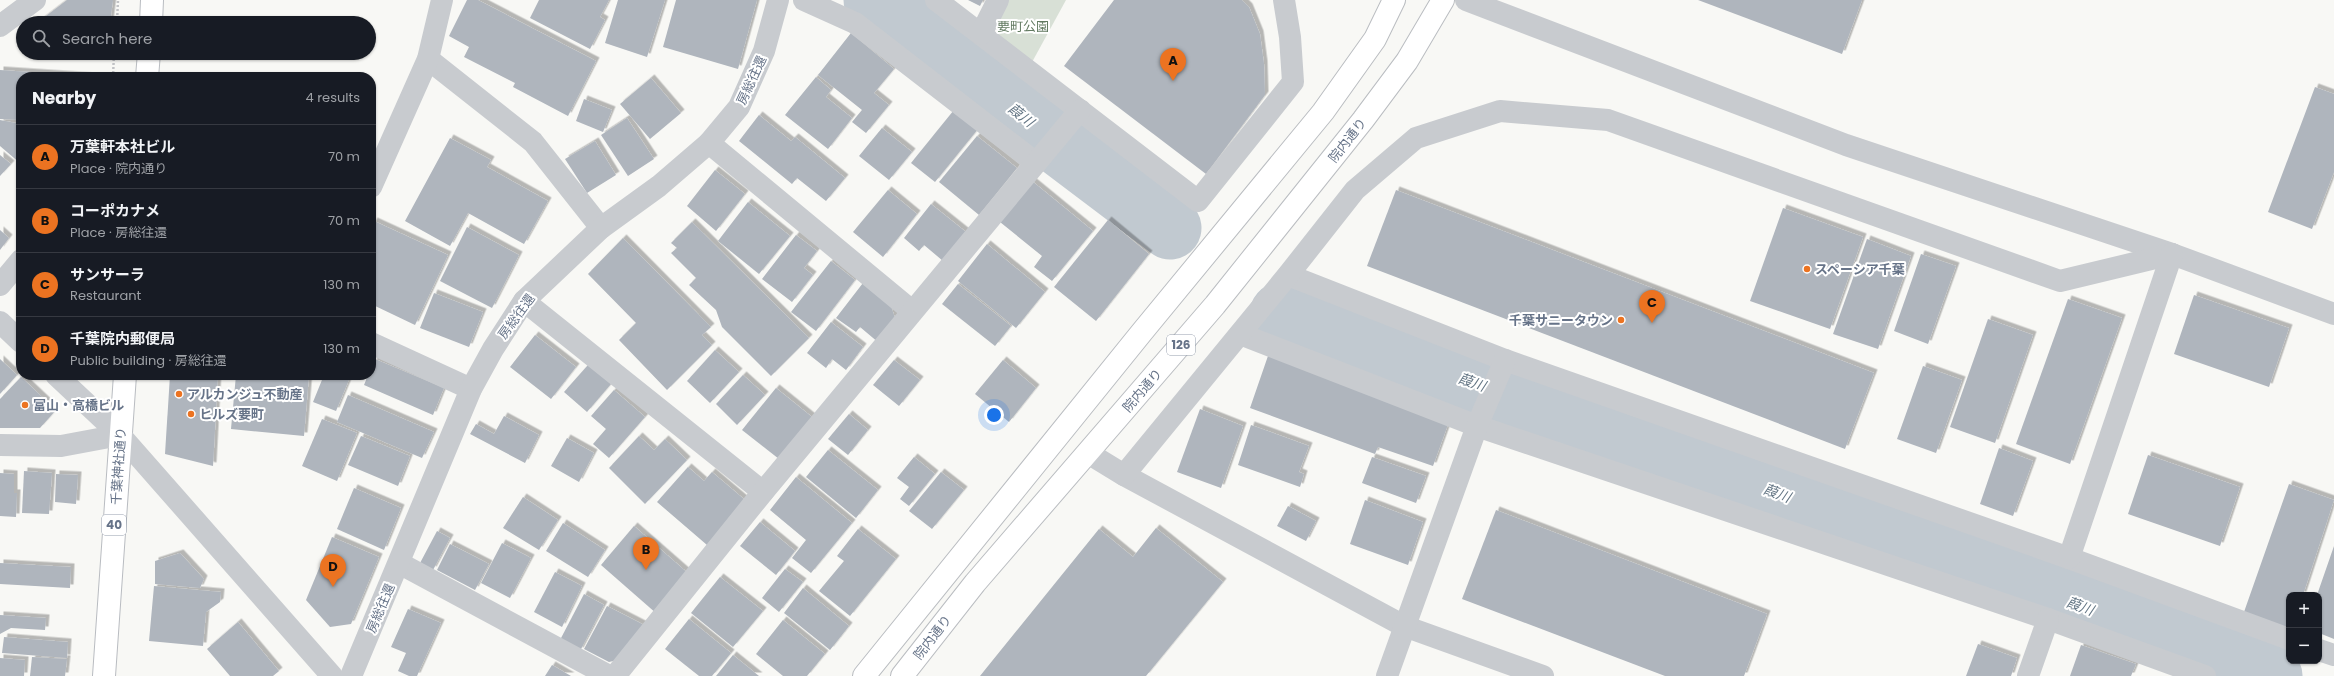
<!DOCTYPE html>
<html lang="en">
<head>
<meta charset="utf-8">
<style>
	body { margin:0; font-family:Poppins,"Noto Sans JP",sans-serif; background:#242831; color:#f1f3f6 }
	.controls { position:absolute; right:12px; bottom:12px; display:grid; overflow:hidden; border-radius:8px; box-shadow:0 1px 3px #0004 }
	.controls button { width:36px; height:36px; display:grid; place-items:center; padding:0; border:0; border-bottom:1px solid #363941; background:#171b24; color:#f1f3f6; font:20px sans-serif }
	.you { position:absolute; left:994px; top:415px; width:14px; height:14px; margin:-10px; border:3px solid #fff; border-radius:50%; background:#1a73e8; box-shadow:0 0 0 6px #1a73e833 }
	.badge { display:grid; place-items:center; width:26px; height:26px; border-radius:50%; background:#ec7321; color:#111; font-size:13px; font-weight:700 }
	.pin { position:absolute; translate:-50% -33px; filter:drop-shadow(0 1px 2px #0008) }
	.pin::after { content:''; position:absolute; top:21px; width:14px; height:12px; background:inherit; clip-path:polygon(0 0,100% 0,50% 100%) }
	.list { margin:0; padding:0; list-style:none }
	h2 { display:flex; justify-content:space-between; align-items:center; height:52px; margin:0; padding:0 16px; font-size:17px }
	h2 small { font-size:13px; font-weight:400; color:#9ea1a6 }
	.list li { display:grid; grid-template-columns:26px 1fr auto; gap:12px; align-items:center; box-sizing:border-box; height:64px; padding:0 16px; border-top:1px solid #363941 }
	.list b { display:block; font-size:15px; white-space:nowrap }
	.list p { margin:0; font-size:13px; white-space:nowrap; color:#9ea1a6 }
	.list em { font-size:13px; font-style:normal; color:#9ea1a6 }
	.icon { flex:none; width:22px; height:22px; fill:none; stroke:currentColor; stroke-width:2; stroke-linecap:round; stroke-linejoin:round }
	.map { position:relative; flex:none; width:2334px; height:676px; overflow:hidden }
	.search { position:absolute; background:#171b24; box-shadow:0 1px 3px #0004; left:16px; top:16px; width:360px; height:44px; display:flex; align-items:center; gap:10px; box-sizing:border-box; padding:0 14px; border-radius:22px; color:#9ea1a6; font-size:15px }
	.panel { position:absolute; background:#171b24; box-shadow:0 1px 3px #0004; left:16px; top:72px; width:360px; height:308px; border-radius:16px }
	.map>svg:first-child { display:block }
	.green { fill:#d8e0d6 }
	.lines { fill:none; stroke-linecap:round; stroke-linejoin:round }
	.river { stroke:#c1c9d0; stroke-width:63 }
	.building { fill:#afb5bd; filter:url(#shadow) }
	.major-casing { stroke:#b9bcc1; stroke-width:24 }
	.highway-casing { stroke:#babdc1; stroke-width:24 }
	.path { stroke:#c2c3c6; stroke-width:2.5; stroke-dasharray:2 2; stroke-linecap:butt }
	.minor { stroke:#c8cbcf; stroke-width:22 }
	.major { stroke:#fff; stroke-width:22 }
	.highway { stroke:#fff; stroke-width:22 }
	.poi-dot { fill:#ec7321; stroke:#fff; stroke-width:1.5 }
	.labels { text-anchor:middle; stroke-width:4; stroke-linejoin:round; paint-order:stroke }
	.shield { fill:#fff; stroke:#949dac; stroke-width:1 }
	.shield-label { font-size:12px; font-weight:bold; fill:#667388 }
	.park-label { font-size:13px; fill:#627a61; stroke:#fff }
	.street-label { font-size:13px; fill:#667388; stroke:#fff }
	.poi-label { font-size:13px; font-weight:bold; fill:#667388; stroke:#fff; text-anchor:start }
	.water-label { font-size:14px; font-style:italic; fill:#627483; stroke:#fff }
</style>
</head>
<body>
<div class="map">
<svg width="2334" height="676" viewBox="0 0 2334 676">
	<defs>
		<filter id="shadow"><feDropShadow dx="3.5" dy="-3.5" stdDeviation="0" flood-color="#0004"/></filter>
	</defs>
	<rect width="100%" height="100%" fill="#f8f8f5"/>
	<polygon class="green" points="1008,0 1066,0 1031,64 999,38 995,25"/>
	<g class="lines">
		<g class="river">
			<polyline points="875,0 887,6 1014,110 1170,228"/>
			<polyline points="1281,314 1528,401 2271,676"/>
		</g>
	</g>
	<g class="building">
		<polygon points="67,0 113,0 110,23 37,23"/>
		<polygon points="467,0 478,0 596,61 568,116 513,87 515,83 464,57 469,47 449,36"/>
		<polygon points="539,0 609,0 600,17 605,20 590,49 530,18"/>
		<polygon points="618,0 665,0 647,57 605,43"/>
		<polygon points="676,0 757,0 738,69 663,47"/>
		<polygon points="968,0 983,0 980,6"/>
		<polygon points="1114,0 1242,0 1249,7 1260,34 1264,64 1265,95 1206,174 1064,66"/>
		<polygon points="1698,0 1862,0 1842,54"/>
		<polygon points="851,33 894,69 874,93 889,105 866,133 852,122 862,110 818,75"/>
		<polygon points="0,70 89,76 89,77 21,77 21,120 0,119"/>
		<polygon points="816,77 831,90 826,97 852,118 828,149 785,115"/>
		<polygon points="651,78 681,113 650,139 620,104"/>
		<polygon points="2315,87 2334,94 2334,172 2312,229 2268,212"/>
		<polygon points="584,99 612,110 603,132 576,121"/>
		<polygon points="954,110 978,129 935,182 911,163"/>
		<polygon points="759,115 791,141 795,137 845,178 826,201 797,178 792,184 739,141"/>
		<polygon points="627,118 654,159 628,176 601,135"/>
		<polygon points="0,120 21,124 21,164 0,146"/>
		<polygon points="882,128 912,152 889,180 859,156"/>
		<polygon points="977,136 1017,168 979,215 939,182"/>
		<polygon points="450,138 491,160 487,167 548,201 524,244 468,213 450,246 405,221"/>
		<polygon points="595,141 616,175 587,193 565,159"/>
		<polygon points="0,155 11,164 0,176"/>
		<polygon points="715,170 745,194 716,231 687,206"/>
		<polygon points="1032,181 1093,231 1052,281 1034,267 1042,256 1000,222"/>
		<polygon points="888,190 917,214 883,257 853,232"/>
		<polygon points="1396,190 1874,373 1845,449 1367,266"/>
		<polygon points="748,202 790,236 759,274 718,241"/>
		<polygon points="931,204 966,232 943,261 924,245 919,251 904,238"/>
		<polygon points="1783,208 1863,237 1830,329 1750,301"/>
		<polygon points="1108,220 1149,254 1096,321 1054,287"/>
		<polygon points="374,221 448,255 415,325 371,304 371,228"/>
		<polygon points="692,222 809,338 771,376 722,327 716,310 689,285 696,278 671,253 677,248 671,243"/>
		<polygon points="467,227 519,255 492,308 440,281"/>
		<polygon points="0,230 9,238 0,250"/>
		<polygon points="796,235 817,251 804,268 813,275 792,302 762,279"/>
		<polygon points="623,238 711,327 702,335 712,345 667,390 619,340 636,323 588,274"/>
		<polygon points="1867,239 1911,256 1878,349 1833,334"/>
		<polygon points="987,244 1045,292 1016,328 958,281"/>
		<polygon points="1921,254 1956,266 1928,344 1894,331"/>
		<polygon points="831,261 855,280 816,331 791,312"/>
		<polygon points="863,283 890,303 896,321 879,343 860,327 856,332 836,318"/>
		<polygon points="958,284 1011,326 995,346 942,304"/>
		<polygon points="434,293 483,312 469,347 420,328"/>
		<polygon points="2194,295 2289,328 2269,387 2174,354"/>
		<polygon points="2068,299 2122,318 2070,464 2016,444"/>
		<polygon points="1988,319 2033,335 1995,443 1950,427"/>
		<polygon points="831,322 863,347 846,370 832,359 826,368 807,353"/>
		<polygon points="535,335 576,367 551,399 510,367"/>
		<polygon points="715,350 739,372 710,403 687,381"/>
		<polygon points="1269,353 1450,419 1433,466 1378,447 1375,454 1250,408"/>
		<polygon points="0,359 17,375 0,394"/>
		<polygon points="375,359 444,388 433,415 364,385 368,375 371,375 371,368"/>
		<polygon points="894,360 920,380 899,406 873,385"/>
		<polygon points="1003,360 1036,388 1009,422 975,394"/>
		<polygon points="588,365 611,384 587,412 564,392"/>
		<polygon points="1923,366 1962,380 1936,453 1897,439"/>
		<polygon points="170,375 218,375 213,466 165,454"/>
		<polygon points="236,375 309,375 304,436 231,429"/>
		<polygon points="324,375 351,375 336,411 313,402"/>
		<polygon points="743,375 765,395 737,425 716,404"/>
		<polygon points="21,377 56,410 40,428 0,428 0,399"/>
		<polygon points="776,388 812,417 779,459 742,430"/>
		<polygon points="614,390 645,417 609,458 593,444 606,429 591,416"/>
		<polygon points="348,395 434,432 422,458 337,422"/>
		<polygon points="1200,409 1243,426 1221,488 1177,472"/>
		<polygon points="849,414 868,430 848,455 828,439"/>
		<polygon points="504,416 539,435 525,463 470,434 476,424 494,434"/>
		<polygon points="322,419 357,433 337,481 302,466"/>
		<polygon points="1251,425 1309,446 1299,472 1304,474 1300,487 1238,465"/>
		<polygon points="361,436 410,456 398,486 348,465"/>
		<polygon points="639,436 654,450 665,439 687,460 645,504 609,468"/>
		<polygon points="567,438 594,453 579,482 551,466"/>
		<polygon points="1999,448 2033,461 2013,516 1980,504"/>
		<polygon points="828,450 878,490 856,518 806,477"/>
		<polygon points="2148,455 2240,487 2220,546 2128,514"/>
		<polygon points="914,457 935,474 909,506 900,499 909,487 897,478"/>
		<polygon points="1372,457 1426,476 1416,503 1362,483"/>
		<polygon points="688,467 704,481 712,472 745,500 707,545 657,502"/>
		<polygon points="24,471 52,473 49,514 22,513"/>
		<polygon points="941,472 964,490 932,529 909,511"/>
		<polygon points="0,473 14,474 14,493 17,493 16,517 0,516"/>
		<polygon points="56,474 78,475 76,504 55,502"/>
		<polygon points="796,477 852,523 811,573 792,558 806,540 770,510"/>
		<polygon points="2289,484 2334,500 2303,595 2289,595 2289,628 2244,612"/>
		<polygon points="354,488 401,508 384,550 337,529"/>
		<polygon points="523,497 558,520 539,550 503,528"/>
		<polygon points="1365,500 1423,522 1408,565 1350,544"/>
		<polygon points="1288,506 1316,521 1306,541 1277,526"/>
		<polygon points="1496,510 1767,614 1744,676 1665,676 1462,599"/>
		<polygon points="760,522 795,551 776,575 740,546"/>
		<polygon points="563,523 605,550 588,577 546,551"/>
		<polygon points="634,526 690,575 657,614 601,565"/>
		<polygon points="1156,528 1223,582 1146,676 980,676 1099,529 1133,557"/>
		<polygon points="858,529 896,559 850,616 819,591 844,561 837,556"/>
		<polygon points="437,531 450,538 433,570 420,563"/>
		<polygon points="332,537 379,557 351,624 330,627 306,600"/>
		<polygon points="502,543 531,558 510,598 481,583"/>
		<polygon points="450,544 489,564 475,590 437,570"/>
		<polygon points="2334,546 2334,639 2319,633 2319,595 2317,595"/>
		<polygon points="180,553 204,579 200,588 155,584 155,561"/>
		<polygon points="0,563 71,567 70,588 0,584"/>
		<polygon points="785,569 803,582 779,612 762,598"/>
		<polygon points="555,572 582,586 562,627 534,612"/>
		<polygon points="720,577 763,611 733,647 691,613"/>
		<polygon points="154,586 221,592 220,602 206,612 203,646 149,641"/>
		<polygon points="803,588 849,626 830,650 784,613"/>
		<polygon points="584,594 604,605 580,651 560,640"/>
		<polygon points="607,606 646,626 622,659 609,662 584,649"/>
		<polygon points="408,609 441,623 417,676 409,676 398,671 406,653 391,647"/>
		<polygon points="0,615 46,618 45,630 11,628 0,634"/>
		<polygon points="689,619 731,653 712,676 699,676 665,649"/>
		<polygon points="783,620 825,654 807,676 783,676 756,654"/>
		<polygon points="238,622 279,671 273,676 230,676 207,649"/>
		<polygon points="4,637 68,642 67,658 2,653"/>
		<polygon points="1978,644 2017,658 2011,676 1966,676"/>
		<polygon points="2081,645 2136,664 2131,676 2070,676"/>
		<polygon points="733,655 759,676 716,676"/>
		<polygon points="32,657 67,659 65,676 30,676"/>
		<polygon points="0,658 25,660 24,676 0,676"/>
		<polygon points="552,665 571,676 545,676"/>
	</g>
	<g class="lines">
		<defs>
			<g id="major">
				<polyline points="151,23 152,0"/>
				<polyline points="147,77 149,53"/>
				<polyline points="104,676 125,375"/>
			</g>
			<g id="highway">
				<polyline points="864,676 1142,332 1323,112 1375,39 1394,0"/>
				<polyline points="902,676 975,583 1215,305 1363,120 1407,61 1443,0"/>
			</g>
		</defs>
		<use href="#major" class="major-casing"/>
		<use href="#highway" class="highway-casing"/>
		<g class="path">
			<polyline points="117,23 118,0"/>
			<polyline points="113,77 114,53"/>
		</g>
		<g class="minor">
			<polyline points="804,0 855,23 1036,163"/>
			<polyline points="936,0 1198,201 1293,82 1290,37 1284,0"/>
			<polyline points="1466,0 1846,145 2172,254 2334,314"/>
			<polyline points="0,26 35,0"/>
			<polyline points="981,34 998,0"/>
			<polyline points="428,59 533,142 601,228"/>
			<polyline points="709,143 912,311"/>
			<polyline points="371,187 428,59 442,0"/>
			<polyline points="1288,275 1505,360 2069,558 2289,639"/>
			<polyline points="0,285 21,260"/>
			<polyline points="524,301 763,492"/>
			<polyline points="0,322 21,342"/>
			<polyline points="1240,334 1477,426 2048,619 2205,676"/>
			<polyline points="371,343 471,389"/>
			<polyline points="56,375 120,435 332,676"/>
			<polyline points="0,445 61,446 120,435"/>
			<polyline points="1088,453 1124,475 1404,626 1543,676"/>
			<polyline points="1124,475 1288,275 1355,190 1416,138 1500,111 1608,120 2060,281 2172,254"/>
			<polyline points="2069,558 2172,254"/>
			<polyline points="399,563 609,676"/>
			<polyline points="2319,650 2334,655"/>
			<polyline points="351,676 471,389 493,349 524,301 601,228 659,186 709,143 739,107 764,51 778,0"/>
			<polyline points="615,676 763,492 1080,110"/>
			<polyline points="1387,676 1477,426 1505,360"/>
			<polyline points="2028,676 2048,619"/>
		</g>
		<use href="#major" class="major"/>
		<use href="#highway" class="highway"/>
	</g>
	<g class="poi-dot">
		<circle cx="1807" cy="269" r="4"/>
		<circle cx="1621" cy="320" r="4"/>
		<circle cx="179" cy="394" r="4"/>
		<circle cx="25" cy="405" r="4"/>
		<circle cx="191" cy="414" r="4"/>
	</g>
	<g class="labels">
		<g class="shield">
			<rect x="1167" y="335" width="28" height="20" rx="3"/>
			<rect x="102" y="515" width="24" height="20" rx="3"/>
		</g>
		<g class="shield-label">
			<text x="1181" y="349">126</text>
			<text x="114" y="529">40</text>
		</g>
		<g class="park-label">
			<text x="1023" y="31">要町公園</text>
		</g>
		<g class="street-label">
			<text transform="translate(751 80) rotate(-65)" y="5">房総往還</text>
			<text transform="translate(1347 140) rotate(-52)" y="5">院内通り</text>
			<text transform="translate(516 316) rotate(-54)" y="5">房総往還</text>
			<text transform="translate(1142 390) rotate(-49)" y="5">院内通り</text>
			<text transform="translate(118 466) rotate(-86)" y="5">千葉神社通り</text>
			<text transform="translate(380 608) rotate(-67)" y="5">房総往還</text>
			<text transform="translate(932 637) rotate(-52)" y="5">院内通り</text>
		</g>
		<g class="poi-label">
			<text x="1815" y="274">スペーシア千葉</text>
			<text x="1613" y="325" text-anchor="end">千葉サニータウン</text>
			<text x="187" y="399">アルカンジュ不動産</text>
			<text x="33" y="410">富山・高橋ビル</text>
			<text x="199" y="419">ヒルズ要町</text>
		</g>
		<g class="water-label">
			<text transform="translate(1021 115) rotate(38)" y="5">葭川</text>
			<text transform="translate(1472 382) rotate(19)" y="5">葭川</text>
			<text transform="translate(1777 493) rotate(20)" y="5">葭川</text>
			<text transform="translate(2080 606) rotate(20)" y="5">葭川</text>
		</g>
	</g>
</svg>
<div class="controls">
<button>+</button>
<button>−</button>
</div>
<div class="you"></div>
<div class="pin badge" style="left:1173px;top:81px">A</div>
<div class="pin badge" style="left:646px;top:570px">B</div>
<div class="pin badge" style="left:1652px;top:323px">C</div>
<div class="pin badge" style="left:333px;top:587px">D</div>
<div class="search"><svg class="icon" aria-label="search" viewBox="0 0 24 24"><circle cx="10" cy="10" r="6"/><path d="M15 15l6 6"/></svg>Search here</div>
<section class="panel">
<h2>Nearby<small>4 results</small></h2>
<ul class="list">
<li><span class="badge">A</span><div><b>万葉軒本社ビル</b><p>Place · 院内通り</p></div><em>70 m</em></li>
<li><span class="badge">B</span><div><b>コーポカナメ</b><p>Place · 房総往還</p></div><em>70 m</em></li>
<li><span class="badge">C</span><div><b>サンサーラ</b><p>Restaurant</p></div><em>130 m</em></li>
<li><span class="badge">D</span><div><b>千葉院内郵便局</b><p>Public building · 房総往還</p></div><em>130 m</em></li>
</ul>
</section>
</div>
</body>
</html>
